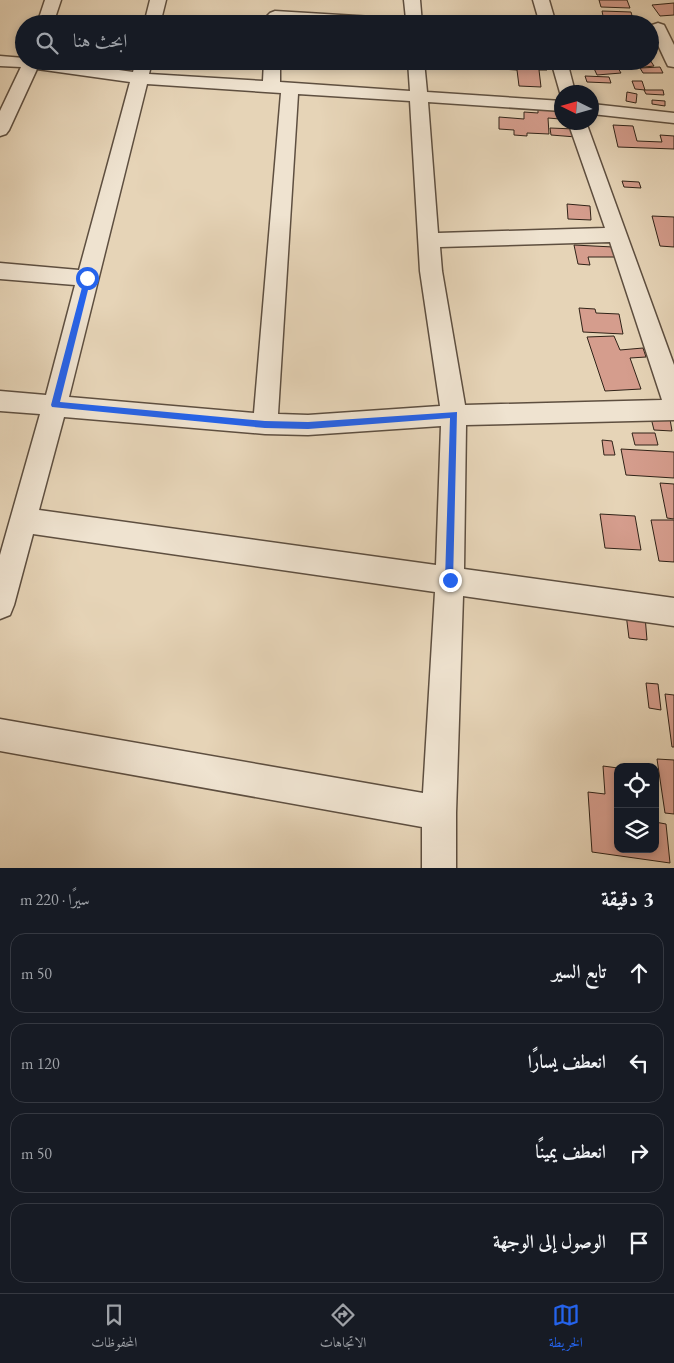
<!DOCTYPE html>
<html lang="ar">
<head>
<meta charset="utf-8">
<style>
	body { margin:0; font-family:"EB Garamond",Amiri,serif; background:#20242c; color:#f1f3f6; direction:rtl }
	.controls { position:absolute; right:15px; bottom:15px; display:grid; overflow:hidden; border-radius:10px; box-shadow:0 2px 8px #0003 }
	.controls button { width:45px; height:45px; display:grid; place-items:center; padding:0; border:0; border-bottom:1px solid #363941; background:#171b24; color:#f1f3f6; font:25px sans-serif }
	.compass { position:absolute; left:554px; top:85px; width:45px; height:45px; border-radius:50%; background:#171b24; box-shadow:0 2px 8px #0003; rotate:275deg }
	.stop { position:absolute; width:15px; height:15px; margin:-11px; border:4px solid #2563eb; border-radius:50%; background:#fff }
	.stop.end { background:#2563eb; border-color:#fff; box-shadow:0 1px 5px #0008 }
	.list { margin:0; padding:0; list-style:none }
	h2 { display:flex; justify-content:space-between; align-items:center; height:65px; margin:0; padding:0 20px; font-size:21px }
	h2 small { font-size:16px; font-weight:400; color:#9ea1a6 }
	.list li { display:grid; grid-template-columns:32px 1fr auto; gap:15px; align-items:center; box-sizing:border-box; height:80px; margin:0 10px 10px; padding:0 10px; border:1px solid #363941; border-radius:15px }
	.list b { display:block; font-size:19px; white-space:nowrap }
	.list em { font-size:16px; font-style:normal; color:#9ea1a6 }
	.icon { flex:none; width:28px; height:28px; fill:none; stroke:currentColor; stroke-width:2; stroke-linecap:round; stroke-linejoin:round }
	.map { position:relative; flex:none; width:674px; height:868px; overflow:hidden; direction:ltr }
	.search { position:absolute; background:#171b24; box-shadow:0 2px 8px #0003; left:15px; right:15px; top:15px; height:55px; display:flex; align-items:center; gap:12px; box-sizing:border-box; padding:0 18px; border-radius:28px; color:#9ea1a6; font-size:19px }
	.sheet { height:425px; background:#171b24 }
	nav { display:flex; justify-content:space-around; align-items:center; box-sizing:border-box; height:70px; border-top:1px solid #363941; background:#171b24; font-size:14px; color:#9ea1a6 }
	nav a { display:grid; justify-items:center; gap:2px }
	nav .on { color:#2563eb }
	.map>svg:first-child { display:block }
	.building { fill:#d59d8d; stroke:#302318 }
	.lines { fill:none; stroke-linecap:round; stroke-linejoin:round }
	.minor-casing { stroke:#5e4f40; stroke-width:3 }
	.minor { fill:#efe3d0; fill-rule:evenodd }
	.route { fill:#2563eb }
</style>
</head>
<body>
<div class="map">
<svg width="674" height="868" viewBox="0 0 674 868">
	<rect width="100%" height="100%" fill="#e6d4b7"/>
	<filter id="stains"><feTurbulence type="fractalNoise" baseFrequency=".004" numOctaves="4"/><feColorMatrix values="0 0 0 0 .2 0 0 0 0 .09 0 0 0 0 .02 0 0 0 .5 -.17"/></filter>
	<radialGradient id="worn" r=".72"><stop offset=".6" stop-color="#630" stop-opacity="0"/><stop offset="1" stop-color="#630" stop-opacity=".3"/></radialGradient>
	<g class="building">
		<polygon points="599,0 627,0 630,8 601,7"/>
		<polygon points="674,3 674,15 660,16 652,5"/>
		<polygon points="602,11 631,12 634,23 615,23 613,16 603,16"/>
		<polygon points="650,60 654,66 635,68 631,61"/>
		<polygon points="500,61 545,61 547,70 539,70 541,87 519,86 517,70 501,69"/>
		<polygon points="615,63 621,73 597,75 592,64"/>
		<polygon points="660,67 663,73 643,73 640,68"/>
		<polygon points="585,76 609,77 611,83 587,82"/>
		<polygon points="632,81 642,81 645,90 635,89"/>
		<polygon points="644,90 663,90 664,95 646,94"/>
		<polygon points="627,92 637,94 636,103 626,101"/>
		<polygon points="652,100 665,101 665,106 652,104"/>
		<polygon points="538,106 559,108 560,119 548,118 549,134 527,133 527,136 514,135 514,130 499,129 499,117 524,119 524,112 538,113"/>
		<polygon points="613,125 633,126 637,141 662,142 660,135 674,136 674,149 618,147"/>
		<polygon points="550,128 575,129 576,137 551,135"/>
		<polygon points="622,181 639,182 641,188 624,187"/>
		<polygon points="567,204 590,206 591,220 568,219"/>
		<polygon points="652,216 674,217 674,247 660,246"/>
		<polygon points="574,245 613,247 616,257 588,257 590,265 578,264"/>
		<polygon points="579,308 595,309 596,313 619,314 623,334 583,332"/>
		<polygon points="614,336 620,350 643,348 646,357 630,358 641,389 605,391 587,337"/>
		<polygon points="651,418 670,419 672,431 654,430"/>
		<polygon points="632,433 655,433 658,445 635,445"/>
		<polygon points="602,440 612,441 615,455 604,455"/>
		<polygon points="621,449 674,452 674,478 626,475"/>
		<polygon points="660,483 674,484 674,519 667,518"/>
		<polygon points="600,514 635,516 641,550 605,548"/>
		<polygon points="651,520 674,520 674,562 659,561"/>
		<polygon points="626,614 645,616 647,640 629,638"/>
		<polygon points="646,683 658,684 661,710 649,708"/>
		<polygon points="665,694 674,695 674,747 672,747"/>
		<polygon points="657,759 674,760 674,814 665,813"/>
		<polygon points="603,766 618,768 618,849 655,849 655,822 666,824 670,863 592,852 588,792 605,794"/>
	</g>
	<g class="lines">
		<defs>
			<g id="minor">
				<polygon points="45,0 61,0 53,24 37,24"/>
				<polygon points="150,0 166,0 160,24 144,24"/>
				<polygon points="404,0 420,0 422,24 326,24 275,21 270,19 267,16 270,13 275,11 406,19"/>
				<polygon points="533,0 549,0 556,24 540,24"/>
				<polygon points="658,23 664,25 674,45 674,67 668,66 666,62 650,28 652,25"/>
				<path d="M0,56L24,58V61H55L133,72L136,61H152L149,74L263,81L264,61H280V82L410,91L408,61H424L427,92L562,101V111L428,102L438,233L605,228L568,122H586L674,365V420L466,425L464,569L674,598V626L463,596L456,813V868H422V827L0,751V719L423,793L435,592L33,534L14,605L10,615L0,619V555L40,414L0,411V391L46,395L75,285L0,279V263L79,270L130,82L37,69L9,130L6,134L0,136V111L21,67L0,66ZM147,84L281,93L254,413L69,397ZM298,94L410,101L420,271L440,406L308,415L278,414ZM610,242L662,400L465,405L442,271L440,247ZM64,417L265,434L308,435L441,426L436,565L39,510Z"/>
				<polygon points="551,61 567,61 575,92 562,92 561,96"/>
				<polygon points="592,104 674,113 674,123 592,114"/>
			</g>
		</defs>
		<use href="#minor" class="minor-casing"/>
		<use href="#minor" class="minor"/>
	</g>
	<polygon class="route" points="85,276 91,278 60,402 265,421 308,422 457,412 453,583 447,583 445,580 450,418 308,429 265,428 52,407 51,405"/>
	<rect width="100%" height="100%" filter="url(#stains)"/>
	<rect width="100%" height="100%" fill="url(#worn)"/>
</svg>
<div class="controls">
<button><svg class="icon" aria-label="locate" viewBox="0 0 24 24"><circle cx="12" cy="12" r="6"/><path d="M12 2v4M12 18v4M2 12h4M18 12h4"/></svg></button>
<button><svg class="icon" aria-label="layers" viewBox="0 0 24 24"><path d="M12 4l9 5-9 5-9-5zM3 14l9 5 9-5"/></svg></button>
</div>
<svg class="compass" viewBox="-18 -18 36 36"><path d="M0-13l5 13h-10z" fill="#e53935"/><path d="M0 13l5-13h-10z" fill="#9ea1a6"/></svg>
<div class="stop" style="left:87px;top:278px"></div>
<div class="stop end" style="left:450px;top:580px"></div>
<div class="search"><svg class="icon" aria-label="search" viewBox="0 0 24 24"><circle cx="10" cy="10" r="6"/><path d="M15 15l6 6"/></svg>ابحث هنا</div>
</div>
<section class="sheet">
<h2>3 دقيقة<small>سيرًا · 220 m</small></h2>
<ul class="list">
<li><svg class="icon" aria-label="ahead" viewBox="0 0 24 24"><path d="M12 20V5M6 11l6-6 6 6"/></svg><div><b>تابع السير</b></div><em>50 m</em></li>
<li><svg class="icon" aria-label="left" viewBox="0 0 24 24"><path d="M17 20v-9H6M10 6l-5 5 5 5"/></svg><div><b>انعطف يسارًا</b></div><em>120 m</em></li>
<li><svg class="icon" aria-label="right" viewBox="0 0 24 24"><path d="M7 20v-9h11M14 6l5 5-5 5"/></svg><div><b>انعطف يمينًا</b></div><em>50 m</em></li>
<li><svg class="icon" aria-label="arrive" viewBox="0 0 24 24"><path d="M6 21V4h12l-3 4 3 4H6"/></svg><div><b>الوصول إلى الوجهة</b></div></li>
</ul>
</section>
<nav>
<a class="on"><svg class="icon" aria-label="map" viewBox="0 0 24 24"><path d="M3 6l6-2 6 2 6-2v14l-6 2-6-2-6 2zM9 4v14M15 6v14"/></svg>الخريطة</a>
<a><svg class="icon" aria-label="directions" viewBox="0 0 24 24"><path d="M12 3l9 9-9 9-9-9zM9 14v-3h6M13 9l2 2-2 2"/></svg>الاتجاهات</a>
<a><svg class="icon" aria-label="saved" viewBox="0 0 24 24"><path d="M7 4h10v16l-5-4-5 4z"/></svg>المحفوظات</a>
</nav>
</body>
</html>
